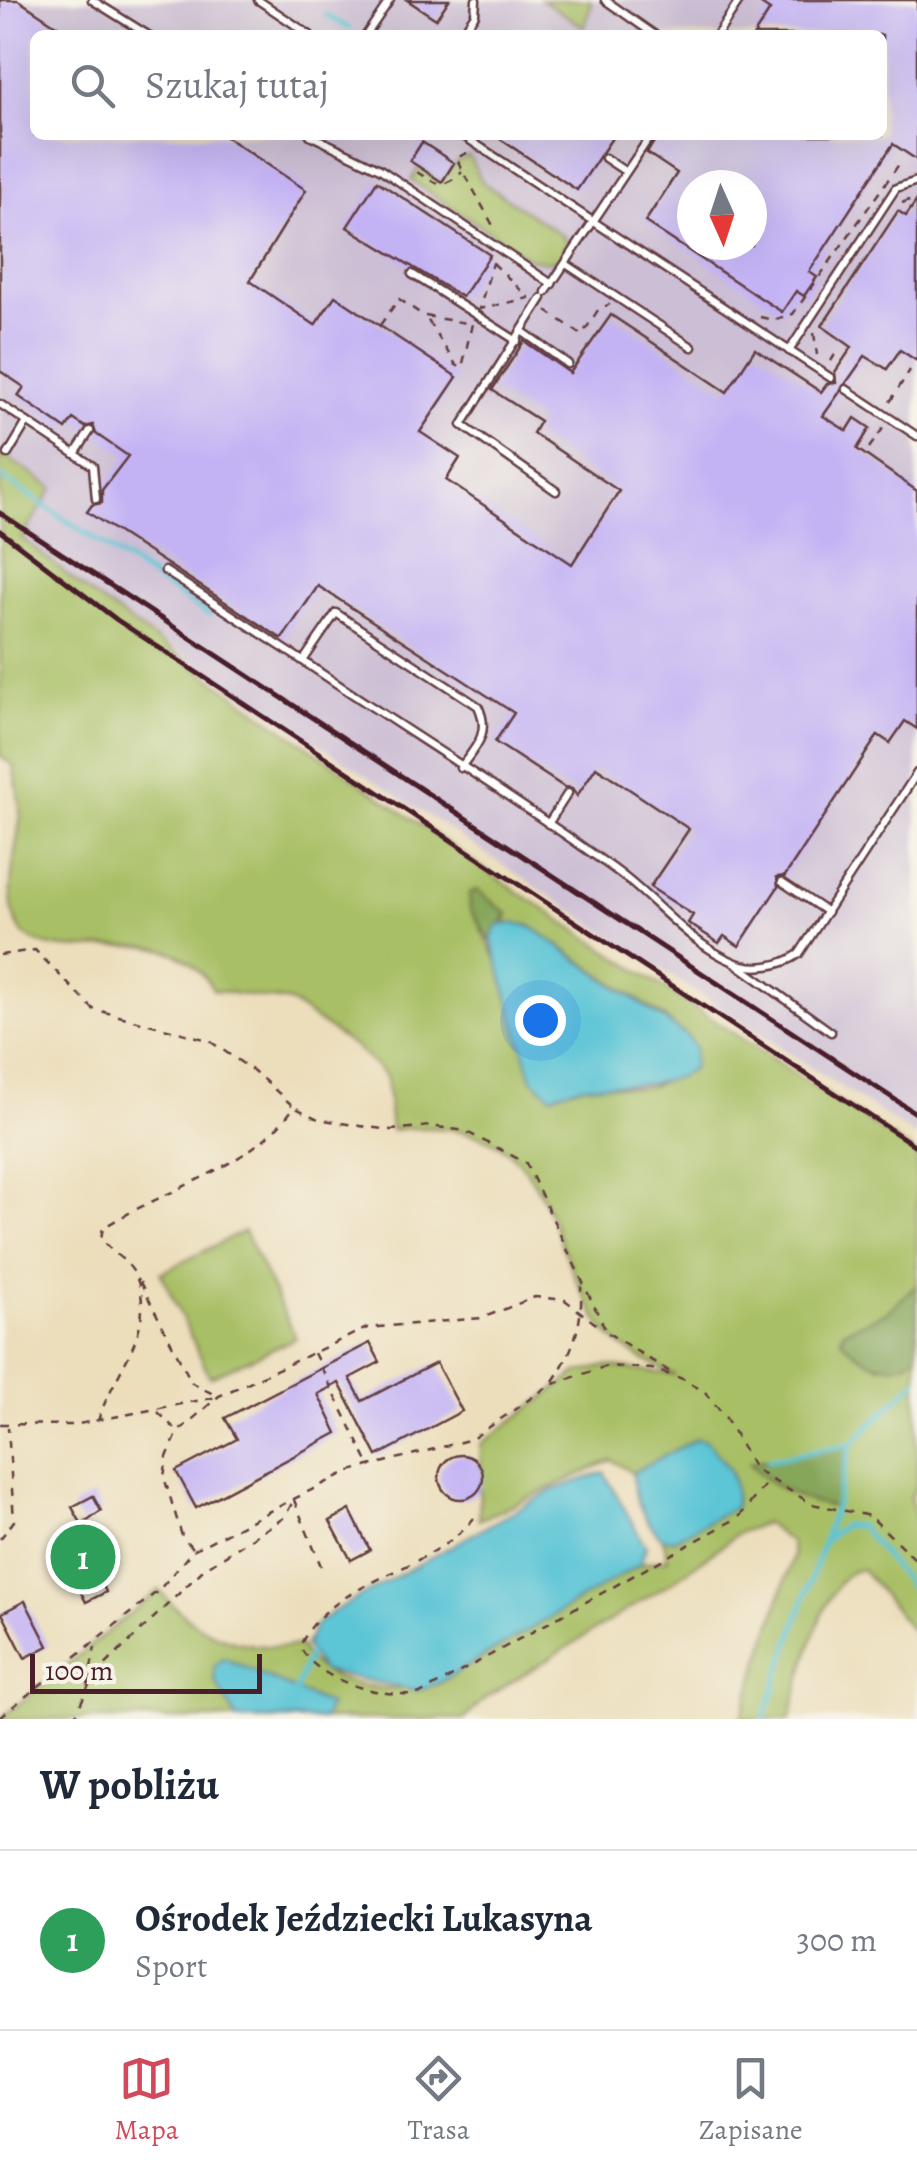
<!DOCTYPE html>
<html lang="pl">
<head>
<meta charset="utf-8">
<style>
	body { margin:0; font-family:Alegreya,serif; background:#f2f2f3; color:#1f2937 }
	.compass { position:absolute; left:677px; top:170px; width:90px; height:90px; border-radius:50%; background:#fff; box-shadow:0 10px 40px #0002; rotate:177deg }
	.scale { position:absolute; left:30px; bottom:25px; width:232px; box-sizing:border-box; padding-left:10px; border:5px solid #4a1f2b; border-top:0; font-size:28px; line-height:35px; white-space:nowrap; color:#4a1f2b; -webkit-text-stroke:8px #f7f3e8; paint-order:stroke }
	.you { position:absolute; left:540px; top:1020px; width:35px; height:35px; margin:-25px; border:8px solid #fff; border-radius:50%; background:#1a73e8; box-shadow:0 0 0 15px #1a73e833 }
	.badge { display:grid; place-items:center; width:65px; height:65px; border-radius:50%; background:#d1495b; color:#fff; font-size:32px; font-weight:700 }
	.pin { position:absolute; translate:-50% -50%; border:5px solid #fff; box-shadow:0 2px 10px #0006 }
	.list { margin:0; padding:0; list-style:none }
	h2 { display:flex; justify-content:space-between; align-items:center; height:130px; margin:0; padding:0 40px; font-size:42px }
	h2 small { font-size:32px; font-weight:400; color:#747a83 }
	.list li { display:grid; grid-template-columns:65px 1fr auto; gap:30px; align-items:center; box-sizing:border-box; height:180px; padding:0 40px; border-top:2px solid #e0e1e3 }
	.list b { display:block; font-size:38px; white-space:nowrap }
	.list p { margin:0; font-size:32px; white-space:nowrap; color:#747a83 }
	.list em { font-size:32px; font-style:normal; color:#747a83 }
	.icon { flex:none; width:55px; height:55px; fill:none; stroke:currentColor; stroke-width:2; stroke-linecap:round; stroke-linejoin:round }
	.map { position:relative; flex:none; width:917px; height:1719px; overflow:hidden }
	.search { position:absolute; background:#fff; box-shadow:0 10px 40px #0002; left:30px; right:30px; top:30px; height:110px; display:flex; align-items:center; gap:25px; box-sizing:border-box; padding:0 35px; border-radius:15px; color:#747a83; font-size:38px }
	.sheet { height:310px; background:#fff }
	nav { display:flex; justify-content:space-around; align-items:center; box-sizing:border-box; height:140px; border-top:2px solid #e0e1e3; background:#fff; font-size:28px; color:#747a83 }
	nav a { display:grid; justify-items:center; gap:5px }
	nav .on { color:#d1495b }
	.map>svg:first-child { display:block }
	.industrial { fill:#ccbed4; fill-rule:evenodd }
	.green { fill:#a8bf65; stroke:#796f48; stroke-width:2.5; fill-rule:evenodd }
	.forest { fill:#86a65a; stroke:#686242; stroke-width:2.5 }
	.water { fill:#5bc5d6; stroke:#527280; stroke-width:2.5 }
	.lines { fill:none; stroke-linecap:round; stroke-linejoin:round }
	.stream { stroke:#5bc5d6; stroke-width:5 }
	.building { fill:#c4b3f4; fill-rule:evenodd }
	.service-casing { stroke:#623c41; stroke-width:11 }
	.path { stroke:#623c41; stroke-width:2.5; stroke-dasharray:8 8; stroke-linecap:butt }
	.service { stroke:#fff; stroke-width:6 }
	.rail { stroke:#4a1f2b; stroke-width:5 }
</style>
</head>
<body>
<div class="map">
<svg width="917" height="1719" viewBox="0 0 917 1719">
	<rect width="100%" height="100%" fill="#f7f3e8"/>
	<filter id="ink" filterUnits="userSpaceOnUse"><feTurbulence type="fractalNoise" baseFrequency=".01" numOctaves="2"/><feDisplacementMap in="SourceGraphic" scale="20" xChannelSelector="R" yChannelSelector="G"/><feConvolveMatrix kernelMatrix="1 2 1 2 8 2 1 2 1" color-interpolation-filters="sRGB"/></filter>
	<filter id="wash" filterUnits="userSpaceOnUse"><feTurbulence type="fractalNoise" baseFrequency=".0048" numOctaves="4" result="noise"/><feDisplacementMap in="SourceGraphic" scale="40" xChannelSelector="R" yChannelSelector="G"/><feGaussianBlur stdDeviation="2.25" result="paint"/><feColorMatrix in="noise" values="0 0 0 0 0 0 0 0 0 0 0 0 0 0 0 0 0 1.4 0 .05"/><feComposite in="paint" operator="in"/></filter>
	<g filter="url(#wash)">
		<rect width="100%" height="100%" fill="#ecdebb"/>
		<path class="industrial" d="M0,0H917V1137L93,596L22,537L53,488L0,453V409L6,400L0,396ZM35,35H882V135H35ZM692,185H752V245H692Z"/>
		<g class="green">
			<polygon points="542,0 590,0 592,2 584,27"/>
			<polygon points="469,156 482,182 563,236 567,242 563,257 547,262 529,258 411,180 420,167 442,182 454,163"/>
			<path d="M0,453L53,488L22,538L93,596L485,870L917,1154V1284L887,1312L841,1339L879,1366L908,1362L917,1355V1486L910,1497L917,1519V1637L863,1570C825,1564 799,1688 790,1719H741L793,1556L790,1542L765,1523L740,1532L672,1582L484,1699L465,1719H0L159,1590C199,1638 240,1650 300,1646C319,1689 400,1696 439,1683L640,1564L668,1559L663,1539H675L696,1439L632,1473L612,1460L479,1520L481,1444L577,1373L607,1366L675,1375C652,1364 619,1350 604,1329C532,1226 564,1112 391,1130L386,1076L356,1048L290,1002L213,990C166,907 78,975 23,934C0,901 16,858 20,819C21,802 16,783 13,765L0,756ZM508,914L506,923L530,926L666,1019L695,1048C685,1058 673,1074 661,1082C631,1100 589,1070 562,1091L532,1078L505,975L481,930ZM850,1444L784,1490L750,1463Z"/>
			<polygon points="244,1231 296,1338 210,1377 161,1273"/>
		</g>
		<g class="forest">
			<polygon points="477,890 508,914 491,939 493,945 470,909 469,893"/>
			<path d="M917,1284V1355C891,1377 862,1362 841,1340L843,1331L887,1312Z"/>
			<path d="M851,1444L835,1507C805,1503 769,1487 749,1463Z"/>
		</g>
		<g class="water">
			<path d="M517,923L530,926L687,1036L695,1048L692,1070C643,1099 597,1072 552,1096L532,1079L491,939L498,925Z"/>
			<path d="M696,1439L706,1441C728,1466 737,1472 735,1507L674,1539H663C643,1520 634,1500 632,1473Z"/>
			<polygon points="604,1472 646,1547 640,1564 439,1683 416,1691 322,1671 305,1645 316,1625 334,1611 551,1491"/>
			<polygon points="224,1658 329,1705 324,1719 237,1719 215,1681 214,1667"/>
		</g>
		<g class="lines">
			<g class="stream">
				<polyline points="326,15 349,28"/>
				<polyline points="0,476 209,615"/>
				<polyline points="768,1460 851,1444"/>
				<polyline points="824,1541 844,1525 860,1526 917,1595"/>
				<polyline points="295,1692 309,1654"/>
				<polyline points="764,1719 835,1507 851,1444 917,1380"/>
			</g>
		</g>
		<g id="blocks">
			<g class="building">
				<polygon points="0,0 18,0 71,35 35,35 35,135 223,135 306,190 250,281 315,325 335,296 457,377 420,432 460,458 446,480 572,564 619,491 533,433 540,421 492,390 524,341 570,373 611,315 727,392 755,349 821,392 827,384 836,383 835,372 852,347 822,326 898,211 906,216 917,200 917,361 900,350 887,369 865,356 823,416 847,431 855,418 870,428 857,449 917,491 917,729 905,721 890,743 878,735 785,876 777,877 778,887 739,946 724,936 719,943 688,923 693,915 650,887 689,829 596,767 577,796 572,788 564,787 495,742 514,713 318,586 282,639 87,512 92,505 102,503 102,490 128,456 96,434 93,425 85,427 73,419 66,429 18,396 24,387 0,371"/>
				<polygon points="407,0 449,0 436,19"/>
				<path d="M755,0H917V160L893,144L809,272L817,277L804,296L796,291L782,312L645,222L677,173L647,153L658,135H882V35H754L770,10ZM692,185H752V245H692Z"/>
				<polygon points="494,135 614,135 577,190"/>
				<polygon points="422,142 454,163 442,182 410,161"/>
				<polygon points="377,181 490,255 462,297 347,227"/>
				<polygon points="370,1343 380,1362 350,1378 362,1401 436,1363 462,1411 377,1456 339,1383 318,1394 337,1433 196,1508 176,1471 237,1439 225,1418"/>
				<circle cx="461" cy="1477" r="22"/>
				<polygon points="93,1496 101,1511 82,1525 72,1507"/>
				<polygon points="350,1510 370,1550 351,1560 330,1521"/>
				<polygon points="80,1538 106,1592 86,1602 74,1579 83,1574 68,1544"/>
				<polygon points="25,1601 48,1646 25,1658 2,1613"/>
			</g>
		</g>
	</g>
	<g filter="url(#ink)">
		<use href="#blocks" fill-opacity="0" stroke="#623c41" stroke-width="2.5"/>
		<g class="lines">
			<defs>
				<g id="service">
					<polyline points="92,0 148,35"/>
					<polyline points="258,0 310,35"/>
					<polyline points="605,0 655,35"/>
					<polyline points="366,35 390,0"/>
					<polyline points="461,35 475,14 476,0"/>
					<polyline points="717,35 740,0"/>
					<polyline points="310,135 380,169 552,284"/>
					<polyline points="462,135 831,378"/>
					<polyline points="605,158 626,172"/>
					<polyline points="566,264 692,347"/>
					<polyline points="412,274 517,341"/>
					<polyline points="546,292 651,135"/>
					<polyline points="542,298 462,425 556,491"/>
					<polyline points="523,332 568,364"/>
					<polyline points="789,351 896,188 917,181"/>
					<polyline points="846,389 917,436"/>
					<polyline points="0,404 93,466 96,499"/>
					<polyline points="8,454 27,422"/>
					<polyline points="75,454 90,431"/>
					<polyline points="165,571 303,661"/>
					<path d="M460,768C476,747 491,733 478,706L336,613L303,661C406,731 513,796 614,869C656,899 685,941 734,962C754,971 782,966 799,954L917,773"/>
					<polyline points="548,824 568,793"/>
					<polyline points="782,882 827,912"/>
					<polyline points="738,965 831,1032"/>
				</g>
			</defs>
			<use href="#service" class="service-casing"/>
			<g class="path">
				<polyline points="467,153 456,158 496,231"/>
				<path d="M417,172C437,185 444,189 462,172"/>
				<polyline points="902,203 917,197"/>
				<polygon points="493,263 529,298 479,309"/>
				<polyline points="547,311 582,335 598,310 610,304"/>
				<polygon points="425,316 472,324 462,368 456,365"/>
				<polyline points="760,317 774,320 793,314 902,160"/>
				<polyline points="380,325 399,299 424,316"/>
				<polyline points="814,333 817,355"/>
				<polyline points="831,361 838,350"/>
				<polyline points="890,402 910,370"/>
				<polyline points="869,448 884,427"/>
				<polyline points="0,955 35,950 93,1009 208,1040 255,1072 293,1106"/>
				<polyline points="140,1282 192,1383 217,1396"/>
				<polyline points="608,1333 673,1374"/>
				<polyline points="314,1353 370,1466"/>
				<path d="M553,1381C574,1350 583,1323 581,1286"/>
				<polyline points="158,1412 177,1431"/>
				<path d="M98,1421C112,1374 157,1332 137,1279C130,1260 111,1254 101,1238L103,1228C164,1189 252,1168 294,1107L318,1119L360,1126L391,1130L430,1126L465,1131L526,1163L606,1331"/>
				<polyline points="0,1424 73,1425 217,1397"/>
				<polyline points="294,1500 321,1566"/>
				<path d="M474,1518C428,1575 331,1578 300,1646C316,1682 385,1699 422,1693L739,1517L769,1480"/>
				<polyline points="0,1539 14,1521 8,1427"/>
				<polyline points="192,1548 182,1536 164,1477 167,1457 178,1432 219,1396 367,1328 482,1318 535,1297 565,1300 601,1328"/>
				<polyline points="88,1684 95,1647"/>
				<polyline points="0,1717 159,1590 193,1550 347,1472 472,1439 550,1385 607,1366 652,1369 683,1379 705,1392 726,1418 754,1469 812,1504 870,1516 917,1561"/>
				<polyline points="74,1719 92,1678 204,1569 285,1517 292,1503"/>
			</g>
			<use href="#service" class="service"/>
			<g class="rail">
				<polyline points="0,513 917,1114"/>
				<polyline points="0,531 117,620 917,1147"/>
			</g>
		</g>
	</g>
</svg>
<svg class="compass" viewBox="-18 -18 36 36"><path d="M0-13l5 13h-10z" fill="#e53935"/><path d="M0 13l5-13h-10z" fill="#747a83"/></svg>
<div class="scale">100 m</div>
<div class="you"></div>
<div class="pin badge" style="left:83px;top:1557px;background:#2e9e5b">1</div>
<div class="search"><svg class="icon" aria-label="search" viewBox="0 0 24 24"><circle cx="10" cy="10" r="6"/><path d="M15 15l6 6"/></svg>Szukaj tutaj</div>
</div>
<section class="sheet">
<h2>W pobliżu<small></small></h2>
<ul class="list">
<li><span class="badge" style="background:#2e9e5b">1</span><div><b>Ośrodek Jeździecki Lukasyna</b><p>Sport</p></div><em>300 m</em></li>
</ul>
</section>
<nav>
<a class="on"><svg class="icon" aria-label="map" viewBox="0 0 24 24"><path d="M3 6l6-2 6 2 6-2v14l-6 2-6-2-6 2zM9 4v14M15 6v14"/></svg>Mapa</a>
<a><svg class="icon" aria-label="directions" viewBox="0 0 24 24"><path d="M12 3l9 9-9 9-9-9zM9 14v-3h6M13 9l2 2-2 2"/></svg>Trasa</a>
<a><svg class="icon" aria-label="saved" viewBox="0 0 24 24"><path d="M7 4h10v16l-5-4-5 4z"/></svg>Zapisane</a>
</nav>
</body>
</html>
